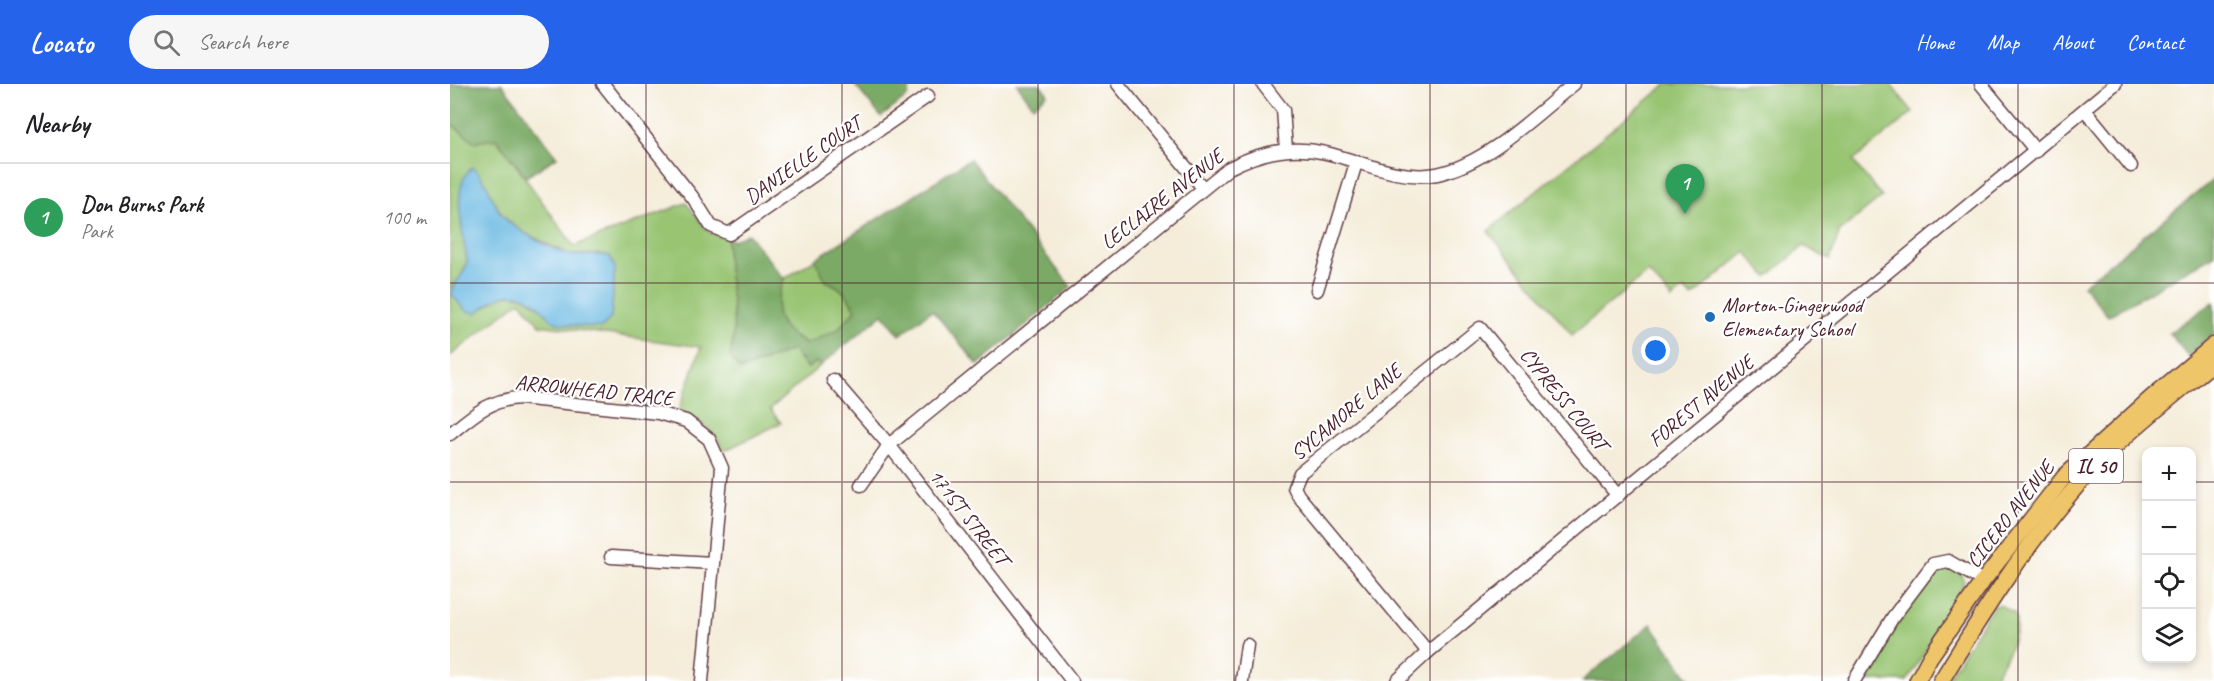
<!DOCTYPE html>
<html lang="en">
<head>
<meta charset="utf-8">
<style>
	body { margin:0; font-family:Caveat,sans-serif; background:#f6f6f6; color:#202124 }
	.controls { position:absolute; right:18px; bottom:18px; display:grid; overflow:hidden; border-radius:12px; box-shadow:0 3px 9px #0003 }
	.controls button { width:54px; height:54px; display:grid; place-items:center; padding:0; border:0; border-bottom:2px solid #e0e0e0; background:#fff; color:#202124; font:30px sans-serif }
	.you { position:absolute; left:1206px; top:267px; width:21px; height:21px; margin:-15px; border:4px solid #fff; border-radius:50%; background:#1a73e8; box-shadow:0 0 0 9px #1a73e833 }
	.badge { display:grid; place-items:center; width:39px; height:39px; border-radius:50%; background:#2563eb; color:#fff; font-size:20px; font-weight:700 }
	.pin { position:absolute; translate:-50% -50px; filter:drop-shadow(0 2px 3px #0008) }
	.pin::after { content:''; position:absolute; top:32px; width:21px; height:18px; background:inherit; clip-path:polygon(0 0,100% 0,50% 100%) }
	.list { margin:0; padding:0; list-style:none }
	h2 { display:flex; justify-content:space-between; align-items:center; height:78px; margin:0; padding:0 24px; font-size:26px }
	h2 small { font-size:20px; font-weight:400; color:#757577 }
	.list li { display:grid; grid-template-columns:39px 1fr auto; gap:18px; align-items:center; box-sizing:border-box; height:108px; padding:0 24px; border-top:2px solid #e0e0e0 }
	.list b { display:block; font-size:22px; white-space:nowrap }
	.list p { margin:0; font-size:20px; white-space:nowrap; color:#757577 }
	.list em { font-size:20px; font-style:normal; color:#757577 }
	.icon { flex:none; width:33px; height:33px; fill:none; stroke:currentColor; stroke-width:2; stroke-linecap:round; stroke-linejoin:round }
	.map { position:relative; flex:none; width:1764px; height:597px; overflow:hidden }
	header { display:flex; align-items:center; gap:36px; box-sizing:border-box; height:84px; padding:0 30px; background:#2563eb; color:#fff }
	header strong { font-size:28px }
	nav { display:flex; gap:33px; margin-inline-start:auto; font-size:21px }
	.search { width:420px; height:54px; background:#f6f6f6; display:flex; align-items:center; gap:15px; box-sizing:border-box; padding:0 21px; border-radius:33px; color:#757577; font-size:22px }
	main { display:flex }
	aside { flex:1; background:#fff }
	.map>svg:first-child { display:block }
	.green { fill:#99c573; stroke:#72724f; stroke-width:1.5; fill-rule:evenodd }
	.forest { fill:#7aaa65; stroke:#626448; stroke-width:1.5 }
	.water { fill:#66b7e1; stroke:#586b86; stroke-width:1.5 }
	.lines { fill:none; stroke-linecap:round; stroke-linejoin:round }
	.minor-casing { stroke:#643e45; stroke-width:15 }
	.major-casing { stroke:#643e45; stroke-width:18 }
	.minor { stroke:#fff; stroke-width:12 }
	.major { stroke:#eec569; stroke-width:15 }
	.grid { fill:none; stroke:#4a1f2b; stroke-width:1.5; stroke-opacity:0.55 }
	.poi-dot { fill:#1f6fb2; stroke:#fff; stroke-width:2 }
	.labels { text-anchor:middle; stroke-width:4.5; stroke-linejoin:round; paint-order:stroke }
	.shield { fill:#fff; stroke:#80626b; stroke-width:1.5 }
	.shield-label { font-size:20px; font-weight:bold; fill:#4a1f2b }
	.street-label { font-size:21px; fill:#4a1f2b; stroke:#fff }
	.poi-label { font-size:21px; fill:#4a1f2b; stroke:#fff; text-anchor:start }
</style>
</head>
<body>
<header>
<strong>Locato</strong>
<div class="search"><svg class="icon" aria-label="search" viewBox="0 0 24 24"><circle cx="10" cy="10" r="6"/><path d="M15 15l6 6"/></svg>Search here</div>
<nav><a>Home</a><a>Map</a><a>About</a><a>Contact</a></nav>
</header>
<main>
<aside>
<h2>Nearby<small></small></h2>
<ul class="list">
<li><span class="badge" style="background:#2e9e5b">1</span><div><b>Don Burns Park</b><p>Park</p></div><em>100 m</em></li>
</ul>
</aside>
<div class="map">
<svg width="1764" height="597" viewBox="0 0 1764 597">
	<rect width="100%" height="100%" fill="#fff"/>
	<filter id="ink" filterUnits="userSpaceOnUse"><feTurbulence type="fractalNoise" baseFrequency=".0167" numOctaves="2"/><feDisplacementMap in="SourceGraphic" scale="12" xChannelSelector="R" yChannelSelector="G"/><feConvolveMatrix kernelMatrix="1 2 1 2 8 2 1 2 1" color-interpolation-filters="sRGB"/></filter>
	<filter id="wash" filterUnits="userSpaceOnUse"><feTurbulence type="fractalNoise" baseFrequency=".008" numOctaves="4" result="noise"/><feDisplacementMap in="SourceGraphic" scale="24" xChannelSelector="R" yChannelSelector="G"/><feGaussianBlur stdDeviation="1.35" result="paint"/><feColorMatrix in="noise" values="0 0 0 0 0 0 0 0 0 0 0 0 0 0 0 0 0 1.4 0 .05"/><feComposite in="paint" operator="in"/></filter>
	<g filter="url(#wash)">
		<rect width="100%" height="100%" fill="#f5edda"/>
		<g class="green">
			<polygon points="1217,0 1440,0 1463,28 1403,77 1432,113 1390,147 1380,176 1354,162 1317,193 1296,168 1242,213 1234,205 1222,215 1198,188 1122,251 1038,147"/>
			<path d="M0,39L24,58L47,55L124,162L236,119L260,149L277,154C275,195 290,232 281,273L290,286L343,266L357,284L367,278L370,282L320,325L331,339L274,367C263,346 250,336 229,326L251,263L90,241L70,217L0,272ZM40,111L52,131L70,147L121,171L149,170L160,172L165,184L161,234L106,238C72,207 65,200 26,229L2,203L12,191L17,178L10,123Z"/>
			<path d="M365,175L376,197C392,203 398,212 406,226L387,246L356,260L338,250L327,232L328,211L334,195Z"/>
			<polygon points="1499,484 1509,486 1514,498 1509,511 1457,597 1413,597 1451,532 1487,486"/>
			<path d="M1550,521L1565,530C1572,552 1552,578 1542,597H1496L1543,522Z"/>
		</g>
		<g class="forest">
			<polygon points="0,0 52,0 107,73 76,93 47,55 24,58 0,39"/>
			<polygon points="404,0 461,0 458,12 431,33"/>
			<polygon points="567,0 590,0 598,10 583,22"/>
			<path d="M520,75L621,203L528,281L482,226L450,251L433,230L370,282L367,278L357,284L343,266L290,286L280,273C290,232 275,195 277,154L283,156L298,150L334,195C322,230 324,242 356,260L387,246L406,226C398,212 392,203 376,197L365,175Z"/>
			<polygon points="1764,95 1764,171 1658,232 1633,201"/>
			<polygon points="1764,218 1764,249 1738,272 1719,249"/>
			<polygon points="1201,540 1241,597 1132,597"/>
		</g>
		<path class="water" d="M22,83C37,93 41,115 51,130C61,143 106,169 123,171C136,172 147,170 160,172L165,184L161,234L152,244C141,242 114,242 105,238C99,234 93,226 88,221C63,200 48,213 26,229L16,227L2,211C2,198 15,192 17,178C17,172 15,165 14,159C11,135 2,101 22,83Z"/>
	</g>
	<g filter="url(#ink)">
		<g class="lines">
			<defs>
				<g id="minor">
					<polyline points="153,0 244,115 261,142 279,150 478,12"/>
					<polyline points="668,0 753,104"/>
					<polyline points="813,0 833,26 836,65"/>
					<polyline points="1531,0 1586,67"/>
					<polyline points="1635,26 1681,82"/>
					<polyline points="867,206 906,79"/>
					<polyline points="383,296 439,361 622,597"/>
					<path d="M0,350C22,332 40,315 70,314L208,329L236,337L259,355L272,384L252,597"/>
					<path d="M411,401L439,361L779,84C810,68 842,61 876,69C914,78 948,97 987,90C1037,80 1085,31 1124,0"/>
					<polyline points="161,473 262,479"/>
					<polyline points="978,568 848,411 844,403 850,389 1030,244 1168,412"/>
					<polyline points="792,597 797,561"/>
					<polyline points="947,597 978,568 1665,0"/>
					<polyline points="1404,597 1443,533 1483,480 1498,477 1533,497"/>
				</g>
				<g id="major">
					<polyline points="1467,597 1480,573 1533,497 1614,393 1700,315 1764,261"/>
					<path d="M1491,597C1532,530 1574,463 1626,403C1666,356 1716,318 1764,278"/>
				</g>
			</defs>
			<use href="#minor" class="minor-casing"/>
			<use href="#major" class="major-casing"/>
			<use href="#minor" class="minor"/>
			<use href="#major" class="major"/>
		</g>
	</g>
	<path class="grid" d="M196,0V597M392,0V597M588,0V597M784,0V597M980,0V597M1176,0V597M1372,0V597M1568,0V597M0,199H1764M0,398H1696M1742,398H1764"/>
	<circle class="poi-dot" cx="1260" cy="233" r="6"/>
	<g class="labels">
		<rect class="shield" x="1619" y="365" width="54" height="34" rx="4.5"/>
		<g class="shield-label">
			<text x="1646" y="389">IL 50</text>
		</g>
		<g class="street-label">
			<text transform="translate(353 76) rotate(-35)" y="7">DANIELLE COURT</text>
			<text transform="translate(712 115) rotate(-38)" y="7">LECLAIRE AVENUE</text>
			<text transform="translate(144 306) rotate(6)" y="7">ARROWHEAD TRACE</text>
			<text transform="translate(1114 315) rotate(51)" y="7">CYPRESS COURT</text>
			<text transform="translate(1251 317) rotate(-40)" y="7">FOREST AVENUE</text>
			<text transform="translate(896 328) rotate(-40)" y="7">SYCAMORE LANE</text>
			<text transform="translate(1560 430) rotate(-52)" y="7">CICERO AVENUE</text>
			<text transform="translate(519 433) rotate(52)" y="7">171ST STREET</text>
		</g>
		<g class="poi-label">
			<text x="1272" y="228">Morton-Gingerwood<tspan x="1272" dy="24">Elementary School</tspan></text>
		</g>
	</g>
</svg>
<div class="controls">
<button>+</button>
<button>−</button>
<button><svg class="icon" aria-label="locate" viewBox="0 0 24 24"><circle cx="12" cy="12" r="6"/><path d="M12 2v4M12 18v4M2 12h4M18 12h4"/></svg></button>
<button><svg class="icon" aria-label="layers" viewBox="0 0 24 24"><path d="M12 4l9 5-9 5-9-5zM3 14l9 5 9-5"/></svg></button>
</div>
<div class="you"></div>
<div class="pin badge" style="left:1235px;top:130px;background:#2e9e5b">1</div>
</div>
</main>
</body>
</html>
